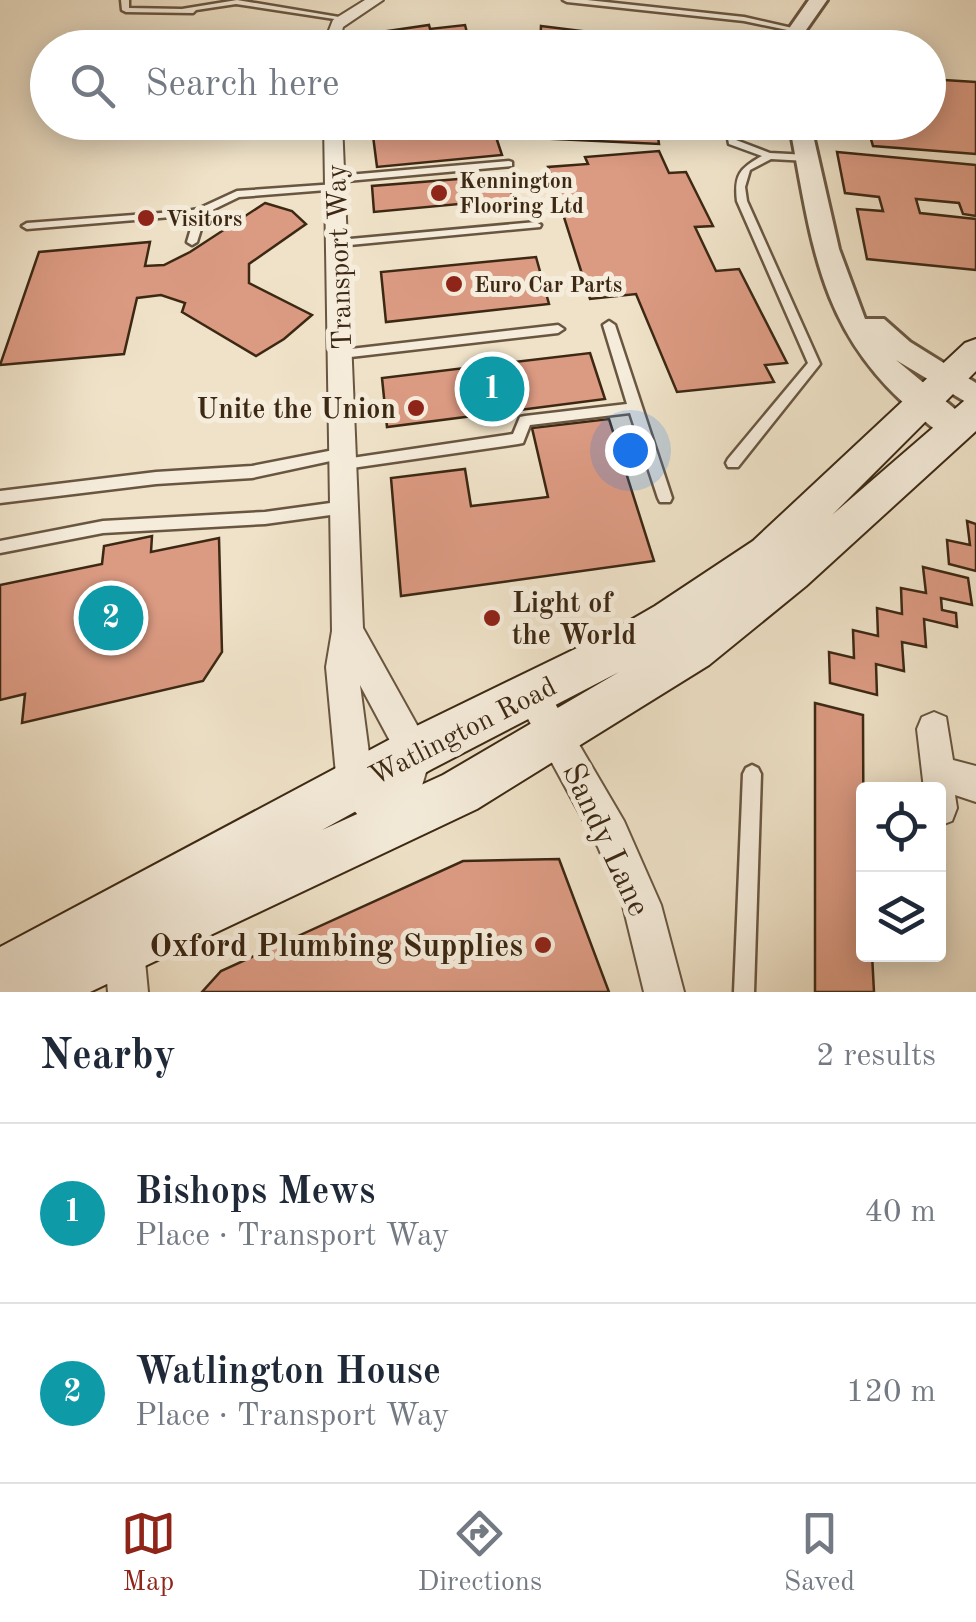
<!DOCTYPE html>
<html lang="en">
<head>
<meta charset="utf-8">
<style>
	body { margin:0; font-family:"Old Standard TT",serif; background:#f2f2f3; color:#1f2937 }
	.controls { position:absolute; right:30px; bottom:30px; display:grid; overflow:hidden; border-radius:10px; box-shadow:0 5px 25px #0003 }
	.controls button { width:90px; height:90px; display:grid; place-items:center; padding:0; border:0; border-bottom:2px solid #e0e1e3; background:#fff; color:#1f2937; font:50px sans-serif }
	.you { position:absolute; left:630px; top:450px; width:35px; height:35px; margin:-25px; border:8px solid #fff; border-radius:50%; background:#1a73e8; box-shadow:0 0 0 15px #1a73e833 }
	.badge { display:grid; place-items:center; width:65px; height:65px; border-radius:50%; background:#8f2418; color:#fff; font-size:32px; font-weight:700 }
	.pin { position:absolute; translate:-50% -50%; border:5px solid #fff; box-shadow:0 2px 10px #0006 }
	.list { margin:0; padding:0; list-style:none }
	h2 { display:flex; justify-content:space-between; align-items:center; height:130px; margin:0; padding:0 40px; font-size:42px }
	h2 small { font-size:32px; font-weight:400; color:#747a83 }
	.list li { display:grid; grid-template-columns:65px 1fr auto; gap:30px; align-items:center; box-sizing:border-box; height:180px; padding:0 40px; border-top:2px solid #e0e1e3 }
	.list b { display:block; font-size:38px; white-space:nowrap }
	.list p { margin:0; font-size:32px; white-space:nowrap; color:#747a83 }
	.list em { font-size:32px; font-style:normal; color:#747a83 }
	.icon { flex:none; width:55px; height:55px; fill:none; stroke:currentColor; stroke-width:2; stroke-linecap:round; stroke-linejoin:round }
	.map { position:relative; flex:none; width:976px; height:992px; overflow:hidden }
	.search { position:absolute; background:#fff; box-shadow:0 5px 25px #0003; left:30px; right:30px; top:30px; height:110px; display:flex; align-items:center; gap:25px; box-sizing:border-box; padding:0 35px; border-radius:55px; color:#747a83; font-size:38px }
	.sheet { height:490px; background:#fff }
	nav { display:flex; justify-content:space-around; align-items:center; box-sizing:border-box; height:140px; border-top:2px solid #e0e1e3; background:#fff; font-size:28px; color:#747a83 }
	nav a { display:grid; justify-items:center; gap:5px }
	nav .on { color:#8f2418 }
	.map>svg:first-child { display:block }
	.building { fill:#db9a82; stroke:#3c2813; stroke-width:2.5 }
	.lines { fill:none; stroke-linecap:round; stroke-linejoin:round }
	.service-casing { stroke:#695640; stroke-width:5 }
	.minor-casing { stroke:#695640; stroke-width:4 }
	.tertiary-casing { stroke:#695640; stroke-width:6 }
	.secondary-casing { stroke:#3c2813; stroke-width:4 }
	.service { fill:#f5ecdb; fill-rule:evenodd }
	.minor { fill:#f5ecdb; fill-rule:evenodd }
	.tertiary { fill:#f5ecdb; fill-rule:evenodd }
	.secondary { fill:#f5ecdb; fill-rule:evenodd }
	.poi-dot { fill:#8f2418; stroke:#f5ecdb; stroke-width:4 }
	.labels { text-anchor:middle; stroke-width:10; stroke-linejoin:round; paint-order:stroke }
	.far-poi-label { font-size:22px; font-weight:bold; fill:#3c2813; stroke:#f5ecdb; text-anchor:start }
	.street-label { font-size:28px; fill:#3c2813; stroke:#f5ecdb }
	.poi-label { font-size:28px; font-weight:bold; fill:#3c2813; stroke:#f5ecdb; text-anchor:end }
	.near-street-label { font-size:32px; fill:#3c2813; stroke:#f5ecdb }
	.near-poi-label { font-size:32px; font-weight:bold; fill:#3c2813; stroke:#f5ecdb; text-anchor:end }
</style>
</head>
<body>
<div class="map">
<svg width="976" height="992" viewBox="0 0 976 992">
	<rect width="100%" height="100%" fill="#efe2c8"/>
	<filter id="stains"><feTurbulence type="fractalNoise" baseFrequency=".002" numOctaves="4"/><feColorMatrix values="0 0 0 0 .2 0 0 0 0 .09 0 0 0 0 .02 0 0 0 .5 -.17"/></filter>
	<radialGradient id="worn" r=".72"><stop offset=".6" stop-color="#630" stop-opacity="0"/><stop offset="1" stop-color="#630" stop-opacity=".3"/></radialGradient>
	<g class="building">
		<polygon points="429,25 430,29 465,25 469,40 441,42 442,48 362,48 360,35"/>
		<polygon points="541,26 647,39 648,48 540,48"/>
		<polygon points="928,79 976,82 976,154 873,146 866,122 928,122"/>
		<polygon points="364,122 464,122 365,131"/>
		<polygon points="536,122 656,122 659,144 535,138"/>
		<polygon points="492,125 502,155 377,167 373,136"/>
		<polygon points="659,151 669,173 686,172 713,226 695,227 716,271 739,269 787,363 765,365 774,382 677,392 636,294 590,299 548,167 588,164 585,157"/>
		<polygon points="837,152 976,165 976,216 963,214 959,203 916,199 920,213 976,219 976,270 867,259 857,209 883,211 879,197 845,193"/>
		<polygon points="508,175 513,199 374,212 372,186"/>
		<polygon points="265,203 292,211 306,224 249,264 249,283 312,315 284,339 256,356 182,312 185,303 161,295 137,298 124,354 0,365 39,252 150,242 145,266 164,265 190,252"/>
		<polygon points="536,257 549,304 386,322 381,272"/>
		<polygon points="590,353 605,399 387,427 382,378"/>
		<polygon points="609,419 654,561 401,596 391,478 465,469 471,506 548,497 532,428"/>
		<polygon points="967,521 976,524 976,571 949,564 947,540 970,545"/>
		<polygon points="152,536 151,552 219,538 222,652 203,681 22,723 25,694 0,700 0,585 102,564 104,546"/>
		<polygon points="923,567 968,578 972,605 941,598 942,610 956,613 957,627 924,619 926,647 902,642 904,671 876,664 877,695 830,683 829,652 854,658 853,630 878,636 877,608 902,614 901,588 926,593"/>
		<polygon points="815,703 863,715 864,954 872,954 874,992 815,992"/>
		<polygon points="559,859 609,992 202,992 221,971 463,861"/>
	</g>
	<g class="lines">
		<defs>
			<g id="service">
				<polygon points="121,0 129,0 129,8 182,9 237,0 345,18 341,20 236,4 196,10 193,13 126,12 122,10"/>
				<polygon points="563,0 587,0 744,17 801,30 797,32 744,21 567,2"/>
				<path d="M725,122H733L736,140L770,153L808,155L813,158L808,161L771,159L750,170L745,187L747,201L820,364L738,467H728L726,463L728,459L808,363L737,201C734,175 740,168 762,156L729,144Z"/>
				<polygon points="509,161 512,162 512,166 336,182 331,179 336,176"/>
				<polygon points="336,184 339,185 339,189 239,197 206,213 197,242 192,245 187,242 195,215 27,229 22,226 27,223 187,211 198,209 237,191"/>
				<polygon points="536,222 541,225 540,227 339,246 334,243 339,240"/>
				<polygon points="609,321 615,325 672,498 670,502 660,502 658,498 630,413 530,425 523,443 518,444 345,469 340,468 338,464 340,460 345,459 513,434 520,417 525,416 627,404 603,325"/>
				<polygon points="558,325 564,329 558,333 342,358 336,354 342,350"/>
				<polygon points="344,448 349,449 351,453 349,457 252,478 156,484 0,503 0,491 156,472 252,466"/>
				<polygon points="345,501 350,503 352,507 350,511 345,513 265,524 103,533 0,553 0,541 103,521 265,512"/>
				<polygon points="752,765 758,768 761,774 754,992 734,992 743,774 746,768"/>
			</g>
			<g id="minor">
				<polygon points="365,0 383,0 343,27 338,48 322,48 333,20"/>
				<path d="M324,122H342L363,628L432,752L407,836L394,841C372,832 347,807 337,785L326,667L332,631ZM360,685L397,754L386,790L372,776Z"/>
				<polygon points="531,679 543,683 624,821 661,905 684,992 644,992 623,906 598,847 515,695 519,683"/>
				<polygon points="934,712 946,717 953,760 976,766 976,802 955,795 957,808 952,821 939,826 938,789 924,789 917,729 922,717"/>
				<polygon points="123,920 137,926 143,940 148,992 108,992 103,940 109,926"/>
			</g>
			<g id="tertiary">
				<polygon points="809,0 827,0 806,30 802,48 784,48 788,30"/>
				<path d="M789,122H810L839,249L865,319H884L910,342L976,383V408L896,360L967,419L971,428L967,437C946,443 930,425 914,412C817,330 812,240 789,122Z"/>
			</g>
			<path id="secondary" d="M976,339V371L832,515L964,401L976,397V431L806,586L709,665L477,809L90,992H0V947L398,735L610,632L655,606L753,541L965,343ZM619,672L443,775L322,830L432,769Z"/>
		</defs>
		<use href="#service" class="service-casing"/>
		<use href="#minor" class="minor-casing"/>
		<use href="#tertiary" class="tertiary-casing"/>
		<use href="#secondary" class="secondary-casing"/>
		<use href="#service" class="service"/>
		<use href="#minor" class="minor"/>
		<use href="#tertiary" class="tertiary"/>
		<use href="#secondary" class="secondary"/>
	</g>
	<g class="poi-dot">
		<circle cx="439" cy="193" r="10"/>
		<circle cx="146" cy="218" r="10"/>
		<circle cx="454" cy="284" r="10"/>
		<circle cx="416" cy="408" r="10"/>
		<circle cx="492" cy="618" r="10"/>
		<circle cx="543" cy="945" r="10"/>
	</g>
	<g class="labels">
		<g class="far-poi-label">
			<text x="459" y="188">Kennington<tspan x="459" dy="25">Flooring Ltd</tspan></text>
			<text x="166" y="226">Visitors</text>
			<text x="474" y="292">Euro Car Parts</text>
		</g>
		<g class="street-label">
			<text transform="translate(338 257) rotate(-92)" y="10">Transport Way</text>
			<text transform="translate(462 730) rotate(-27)" y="10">Watlington Road</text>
		</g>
		<g class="poi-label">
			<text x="396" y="418">Unite the Union</text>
			<text x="512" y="612" text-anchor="start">Light of<tspan x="512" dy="32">the World</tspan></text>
		</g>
		<g class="near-street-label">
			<text transform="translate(607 839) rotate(65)" y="11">Sandy Lane</text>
		</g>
		<g class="near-poi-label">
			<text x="523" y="956">Oxford Plumbing Supplies</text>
		</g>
	</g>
	<rect width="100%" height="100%" filter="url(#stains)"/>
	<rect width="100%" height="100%" fill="url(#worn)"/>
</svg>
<div class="controls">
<button><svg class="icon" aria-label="locate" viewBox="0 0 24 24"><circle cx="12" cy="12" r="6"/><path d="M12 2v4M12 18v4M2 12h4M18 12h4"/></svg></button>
<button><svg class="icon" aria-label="layers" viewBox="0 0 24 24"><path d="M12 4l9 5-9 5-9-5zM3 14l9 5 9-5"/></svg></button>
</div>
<div class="you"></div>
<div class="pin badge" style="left:492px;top:389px;background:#0f9aa8">1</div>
<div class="pin badge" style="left:111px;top:618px;background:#0f9aa8">2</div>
<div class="search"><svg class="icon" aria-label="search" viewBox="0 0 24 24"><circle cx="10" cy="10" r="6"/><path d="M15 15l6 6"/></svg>Search here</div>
</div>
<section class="sheet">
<h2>Nearby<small>2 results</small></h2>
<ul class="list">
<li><span class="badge" style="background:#0f9aa8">1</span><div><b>Bishops Mews</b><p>Place · Transport Way</p></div><em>40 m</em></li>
<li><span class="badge" style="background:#0f9aa8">2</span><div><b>Watlington House</b><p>Place · Transport Way</p></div><em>120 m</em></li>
</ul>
</section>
<nav>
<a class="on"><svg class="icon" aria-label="map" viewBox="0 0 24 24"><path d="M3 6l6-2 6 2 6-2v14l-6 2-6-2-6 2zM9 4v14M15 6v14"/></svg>Map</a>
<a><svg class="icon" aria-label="directions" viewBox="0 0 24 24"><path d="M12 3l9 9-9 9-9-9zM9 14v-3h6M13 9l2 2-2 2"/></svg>Directions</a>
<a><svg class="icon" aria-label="saved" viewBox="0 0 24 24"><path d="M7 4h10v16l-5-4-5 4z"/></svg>Saved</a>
</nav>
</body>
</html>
